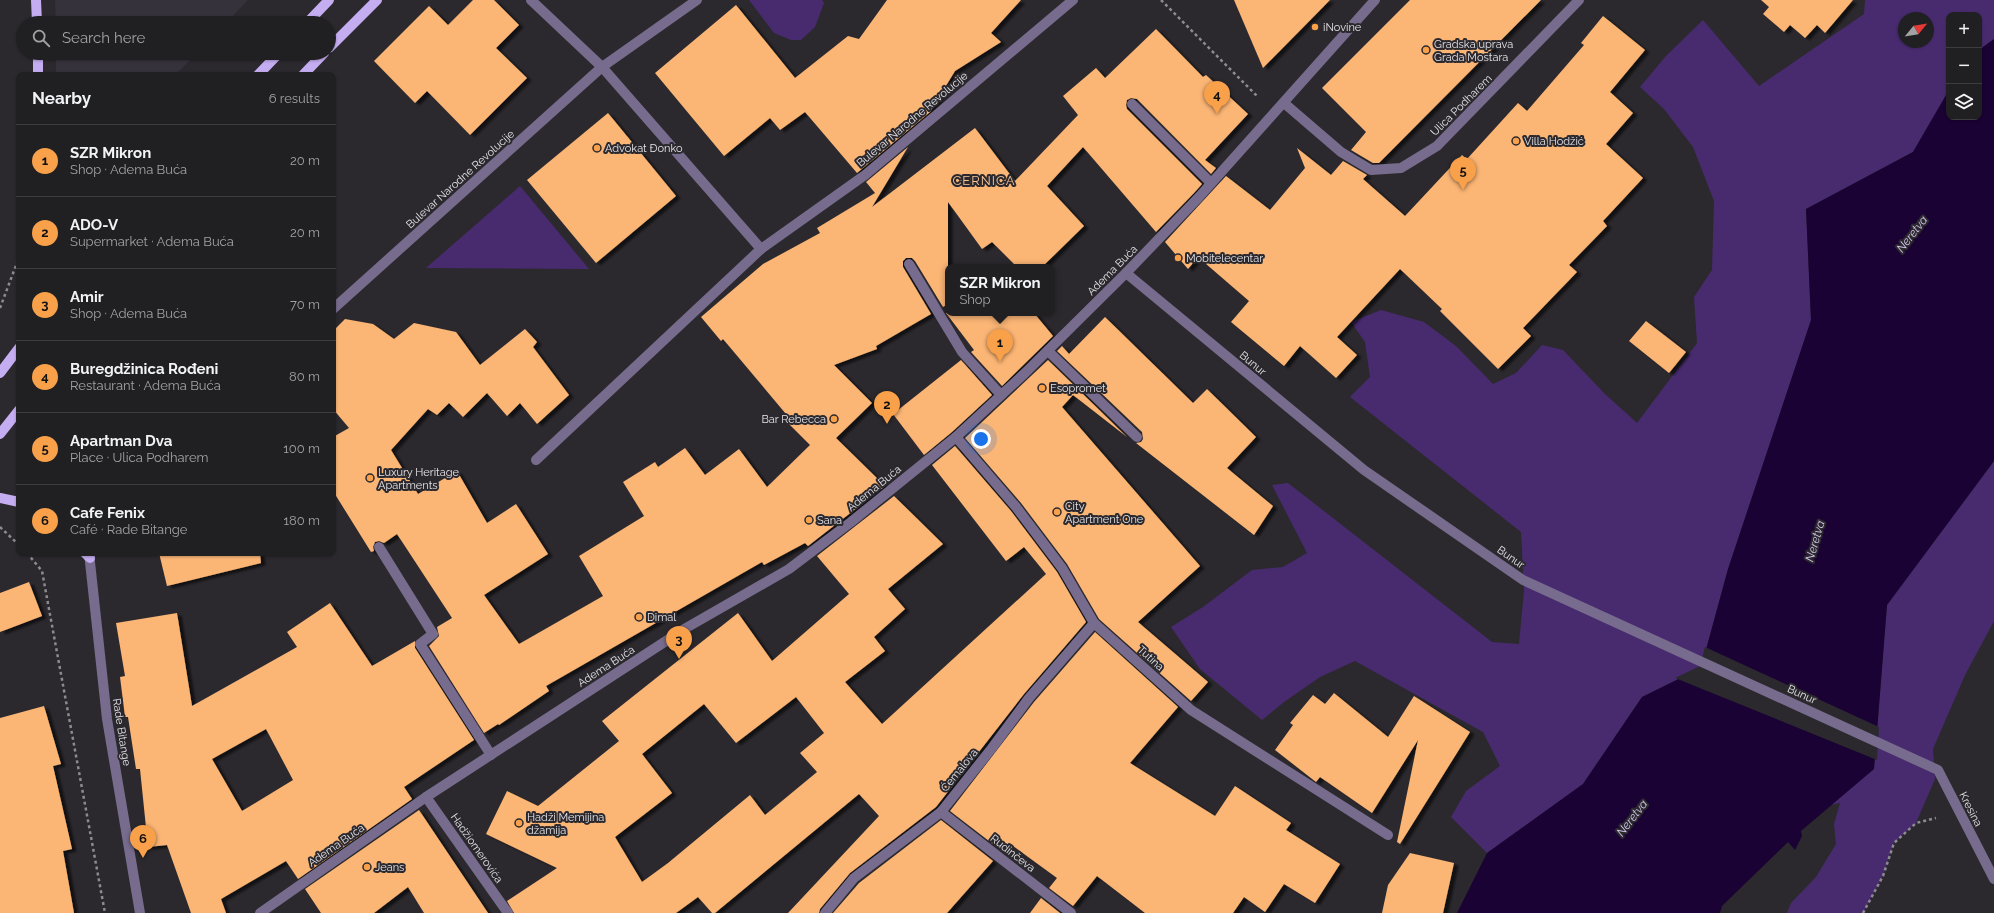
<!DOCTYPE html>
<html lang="en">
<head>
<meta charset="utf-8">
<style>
	body { margin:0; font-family:Raleway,sans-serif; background:#28272a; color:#f1f3f6 }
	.controls { position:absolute; right:12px; top:12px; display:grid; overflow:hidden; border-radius:8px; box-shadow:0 1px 3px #0004 }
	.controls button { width:36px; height:36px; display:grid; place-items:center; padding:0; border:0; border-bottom:1px solid #3d3d40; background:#201f22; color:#f1f3f6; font:20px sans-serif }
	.compass { position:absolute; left:1898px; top:12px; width:36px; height:36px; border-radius:50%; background:#201f22; box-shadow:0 1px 3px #0004; rotate:60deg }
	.you { position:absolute; left:981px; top:439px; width:14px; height:14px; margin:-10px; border:3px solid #fff; border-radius:50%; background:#1a73e8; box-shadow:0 0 0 6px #1a73e833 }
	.badge { display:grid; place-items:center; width:26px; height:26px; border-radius:50%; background:#f8a14a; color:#111; font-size:13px; font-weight:700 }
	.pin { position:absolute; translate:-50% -33px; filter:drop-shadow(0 1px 2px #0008) }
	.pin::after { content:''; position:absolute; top:21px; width:14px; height:12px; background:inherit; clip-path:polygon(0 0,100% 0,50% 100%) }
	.popup { position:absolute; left:945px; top:264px; width:110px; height:52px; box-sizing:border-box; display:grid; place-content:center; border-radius:8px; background:#201f22; filter:drop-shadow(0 1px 3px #0005); font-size:13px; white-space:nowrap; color:#a2a2a5 }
	.popup b { font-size:15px; color:#f1f3f6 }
	.popup::after { content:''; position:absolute; left:50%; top:100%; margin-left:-8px; border:8px solid transparent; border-top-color:#201f22 }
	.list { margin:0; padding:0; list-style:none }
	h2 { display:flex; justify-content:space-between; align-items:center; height:52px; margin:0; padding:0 16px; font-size:17px }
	h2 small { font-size:13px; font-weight:400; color:#a2a2a5 }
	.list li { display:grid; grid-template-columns:26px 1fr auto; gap:12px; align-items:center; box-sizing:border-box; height:72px; padding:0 16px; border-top:1px solid #3d3d40 }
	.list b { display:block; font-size:15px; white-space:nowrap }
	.list p { margin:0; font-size:13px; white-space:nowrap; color:#a2a2a5 }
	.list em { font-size:13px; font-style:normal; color:#a2a2a5 }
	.icon { flex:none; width:22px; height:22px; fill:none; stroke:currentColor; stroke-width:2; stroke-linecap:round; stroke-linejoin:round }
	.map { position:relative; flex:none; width:1994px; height:913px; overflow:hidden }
	.search { position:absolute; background:#201f22; box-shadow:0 1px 3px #0004; left:16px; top:16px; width:320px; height:44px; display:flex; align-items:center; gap:10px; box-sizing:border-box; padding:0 14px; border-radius:22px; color:#a2a2a5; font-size:15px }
	.panel { position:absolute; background:#201f22; box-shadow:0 1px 3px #0004; left:16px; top:72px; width:320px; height:484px; border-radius:8px }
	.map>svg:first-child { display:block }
	.built { fill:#35323c }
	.green { fill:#482b6f; fill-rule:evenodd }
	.water { fill:#1a0234 }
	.pier { fill:#2b292e }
	.building { fill:#fbb574; fill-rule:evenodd; filter:url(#shadow) }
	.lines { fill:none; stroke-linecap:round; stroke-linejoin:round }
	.path { stroke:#8c8b8f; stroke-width:2.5; stroke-dasharray:3 3; stroke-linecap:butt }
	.minor { stroke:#776c8d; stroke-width:10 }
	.major { stroke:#c5adf1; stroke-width:10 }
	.poi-dot { fill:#f8a14a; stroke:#2b292e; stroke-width:1.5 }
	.labels { text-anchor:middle; stroke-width:4; stroke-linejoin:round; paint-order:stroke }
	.poi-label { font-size:11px; fill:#e5e4e8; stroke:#2b292e; text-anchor:start }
	.street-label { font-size:11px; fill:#e5e4e8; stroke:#2b292e }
	.water-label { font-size:12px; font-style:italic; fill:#d5c7f0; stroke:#2b292e }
	.quarter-label { font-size:13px; letter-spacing:1px; fill:#f8c79c; stroke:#2b292e }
</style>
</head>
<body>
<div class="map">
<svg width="1994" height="913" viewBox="0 0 1994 913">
	<defs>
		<filter id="shadow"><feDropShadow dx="4.5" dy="2.5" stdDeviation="1" flood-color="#0009"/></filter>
	</defs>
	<rect width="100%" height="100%" fill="#2b292e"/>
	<g class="built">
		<polygon points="55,0 248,0 226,23 56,23"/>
		<polygon points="56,53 197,53 175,75 56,75"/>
	</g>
	<g class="green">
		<polygon points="749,0 822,0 824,3 815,27 801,40 791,40 774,33"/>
		<path d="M1865,0H1994V39L1979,50V15H1949V90L1913,152L1806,209L1811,320L1728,569L1701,668L1642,697L1583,784L1487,853L1451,817L1466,791L1500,766L1483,732L1355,661L1320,677L1284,702L1262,720L1200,669L1171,627L1203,607L1252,570L1283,567L1307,553L1272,485L1288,483L1492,642L1519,644L1524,591L1521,532L1350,397L1370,377L1365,342L1351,322L1381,310L1424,322L1456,346L1493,384L1516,373L1542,345L1563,350L1605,394L1637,423L1697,343L1694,297L1712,270L1714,201L1693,147L1664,109L1640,87L1666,56L1703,20L1759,86L1864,14ZM1904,18H1928V42H1904Z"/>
		<polygon points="520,186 589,269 426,268"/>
		<polygon points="1994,461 1994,621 1965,675 1933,749 1935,779 1916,823 1894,843 1883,876 1863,913 1787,913 1791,903 1816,877 1836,844 1834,824 1840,803 1830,805 1874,769 1887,605"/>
	</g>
	<polygon class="water" points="1994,39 1994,461 1887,605 1874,769 1801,831 1802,836 1795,850 1788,842 1722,906 1720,913 1457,913 1487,853 1583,784 1642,697 1701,668 1728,569 1811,320 1806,209 1913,152 1949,90 1949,117 1979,117 1979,50"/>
	<polygon class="pier" points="1705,647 1879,727 1877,760 1675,678 1700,666"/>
	<g class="building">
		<polygon points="473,0 494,0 519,25 496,48 527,78 470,135 427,91 415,103 374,61 429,6 448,25"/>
		<polygon points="887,0 1021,0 991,33 1001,42 955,71 930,112 857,173 805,112 780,130 770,118 724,156 655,73 736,5 795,78 848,36 859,39"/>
		<polygon points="1234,0 1330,0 1263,68"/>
		<polygon points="1410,0 1541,0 1379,163 1373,163 1351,150 1366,132 1322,88"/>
		<polygon points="1761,0 1853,0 1825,33 1817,25 1805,38 1790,25 1784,32 1763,14 1769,7"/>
		<polygon points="1603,16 1645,50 1610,92 1633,113 1606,144 1643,178 1603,221 1607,226 1569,265 1577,272 1523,328 1531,336 1498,369 1440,311 1442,309 1400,269 1337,337 1357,355 1336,378 1300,346 1284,366 1231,322 1249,301 1198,257 1188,269 1165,242 1226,176 1270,210 1305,168 1297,148 1331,175 1343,161 1367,175 1363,179 1405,216 1462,155 1467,159 1518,103 1527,111 1584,45 1581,43"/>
		<polygon points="1156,29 1203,77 1206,75 1248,114 1205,160 1216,168 1211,174 1137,99 1131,98 1127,100 1126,105 1127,109 1202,184 1194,193 1156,232 1083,147 1047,186 1084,226 1042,267 1017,267 992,242 982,249 948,202 948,304 943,307 915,261 912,258 906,258 903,261 903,267 931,314 876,346 877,349 834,365 872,403 836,438 885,486 808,546 805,543 764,565 762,562 546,686 549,691 499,725 498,724 484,733 429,646 439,636 437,627 452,618 397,534 384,543 379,541 375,542 373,547 374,551 371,552 333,491 333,437 349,428 333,409 333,331 345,319 373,324 394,339 414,323 456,332 480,365 525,329 537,342 533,347 569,395 537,424 520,403 507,416 487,393 463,417 449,403 437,415 428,409 391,450 418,494 457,471 487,523 516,504 548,554 484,595 519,644 603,596 579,556 644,516 623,482 655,462 658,467 685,448 705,475 739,449 767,487 810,445 788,423 791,420 723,339 721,341 701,317 763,264 820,233 817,228 875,193 866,182 908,147 872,207 975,128 1015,181 1078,115 1063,96 1096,68 1105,78"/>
		<polygon points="608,113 676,196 596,263 527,180"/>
		<polygon points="946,313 1034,313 1053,336 1002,386 971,352 974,350"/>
		<polygon points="1105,317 1193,403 1207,389 1256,437 1227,468 1273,506 1254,535 1136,443 1141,442 1143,439 1142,432 1057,351 1062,346 1069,354"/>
		<polygon points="1646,321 1686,352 1669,373 1629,341"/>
		<polygon points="961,360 992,395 952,432 924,455 893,414"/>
		<polygon points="1048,360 1127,437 1073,395 1062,407 1200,566 1138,622 1208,682 1191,701 1099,619 1067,564 1021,503 965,438"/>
		<path d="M955,446L1011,511L1057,572L1086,622L1024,694L936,807L850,873L820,909L819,913H788L879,816L859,794L715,913H712L698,897L676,913H514L507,901L557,868L486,834L507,791L538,806L619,741L602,721L738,613L772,661L849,594L817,556L894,496L943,544L888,589L905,609L874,637L885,651L845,682L882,724L1046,574L1024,547L1006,561L932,465ZM796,697L824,733L800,753L817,772L765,815L750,795L668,863L642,882L615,837L672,793L642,754L704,704L736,743Z"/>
		<polygon points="159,553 260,553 261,563 167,586"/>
		<polygon points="29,582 42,616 0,632 0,593"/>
		<path d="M330,603L372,666L415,641V648L474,740L404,787L412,799L298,879L286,861L221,899L226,913H191L167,845L148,847L140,769H136L128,717H125L120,677L125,676L116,623L177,613L192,706L297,647L287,632ZM266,729L293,780L242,811L212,759Z"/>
		<polygon points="1095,632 1178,707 1130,763 1215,816 1235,786 1291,823 1286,830 1340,864 1315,903 1284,884 1265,912 1244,897 1233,913 1145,913 1097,876 1073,906 1049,888 1057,878 1009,843 1002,851 950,811 1034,702"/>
		<polygon points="1334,693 1388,737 1414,696 1470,732 1400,844 1397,842 1418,740 1372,813 1320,777 1316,782 1275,750 1293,725 1290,723 1313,695 1325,704"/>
		<polygon points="44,706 61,764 53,766 72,849 63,851 74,913 0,913 0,718"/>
		<polygon points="419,810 488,913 424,913 408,887 374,913 321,913 305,889"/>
		<polygon points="941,820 993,861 947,913 833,913 859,883"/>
		<polygon points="1410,853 1454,863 1443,913 1382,913 1388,885"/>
		<polygon points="1041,898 1060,913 1030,913"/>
	</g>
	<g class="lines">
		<g class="path">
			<polyline points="1161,0 1257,96"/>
			<polyline points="0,308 18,260"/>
			<polyline points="0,527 19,545"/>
			<polyline points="27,553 42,571 105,913"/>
			<polyline points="1863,913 1883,876 1894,843 1916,823 1936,818"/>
		</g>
		<g class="minor">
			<polyline points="531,0 602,67 761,249"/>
			<polyline points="1284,103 1341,152 1371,170 1401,168 1437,146 1579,0"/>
			<polyline points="1132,104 1211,183"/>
			<polyline points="909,264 962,352 1001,395"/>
			<polyline points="1126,273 1364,470 1523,580 1938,770 1994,879"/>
			<polyline points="333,309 602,67 697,0"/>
			<polyline points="1048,351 1137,437"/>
			<polyline points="956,437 1016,507 1062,568 1094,623 1191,710 1388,835"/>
			<polyline points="536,460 761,249 865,175 1073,0"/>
			<polyline points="379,547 433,634 420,644 491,755"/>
			<polyline points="89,553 107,719 140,913"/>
			<polyline points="426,797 508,913"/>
			<polyline points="941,812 1071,913"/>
			<polyline points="260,913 426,797 686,628 789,569 851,522 956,437 1025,373 1126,273 1199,197 1375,0"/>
			<polyline points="825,913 854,878 941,812 992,748 1029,698 1094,623"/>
		</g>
		<g class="major">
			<polyline points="36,0 37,23"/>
			<polyline points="307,23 329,0"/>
			<polyline points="329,48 377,0"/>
			<polyline points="38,53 38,75"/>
			<polyline points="258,75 279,53"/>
			<polyline points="303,75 324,53"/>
			<polyline points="0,373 19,348"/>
			<polyline points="0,434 19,410"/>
			<polyline points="0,498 19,502"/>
			<polyline points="85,553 90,558"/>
		</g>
	</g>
	<g class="poi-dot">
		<circle cx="1315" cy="27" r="4"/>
		<circle cx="1426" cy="50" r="4"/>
		<circle cx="1516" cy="141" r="4"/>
		<circle cx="597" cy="148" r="4"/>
		<circle cx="1178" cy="258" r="4"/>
		<circle cx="1042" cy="388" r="4"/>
		<circle cx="834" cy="419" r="4"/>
		<circle cx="370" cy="478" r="4"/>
		<circle cx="1057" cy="512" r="4"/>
		<circle cx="809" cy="520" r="4"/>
		<circle cx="639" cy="617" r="4"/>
		<circle cx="519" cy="823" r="4"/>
		<circle cx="367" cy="867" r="4"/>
	</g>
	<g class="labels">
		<g class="poi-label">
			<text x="1323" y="31">iNovine</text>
			<text x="1434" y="48">Gradska uprava<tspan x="1434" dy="13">Grada Mostara</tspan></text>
			<text x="1524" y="145">Villa Hodžić</text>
			<text x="605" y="152">Advokat Đonko</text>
			<text x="1186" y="262">Mobitelecentar</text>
			<text x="1050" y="392">Esopromet</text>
			<text x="826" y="423" text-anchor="end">Bar Rebecca</text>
			<text x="378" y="476">Luxury Heritage<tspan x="378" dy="13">Apartments</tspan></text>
			<text x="1065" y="510">City<tspan x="1065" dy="13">Apartment One</tspan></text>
			<text x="817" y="524">Sana</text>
			<text x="647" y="621">Dimal</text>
			<text x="527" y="821">Hadži Memijina<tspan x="527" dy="13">džamija</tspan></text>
			<text x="375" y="871">Jeans</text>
		</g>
		<g class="street-label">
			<text transform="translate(1461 105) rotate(-45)" y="4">Ulica Podharem</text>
			<text transform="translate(912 119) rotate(-40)" y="4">Bulevar Narodne Revolucije</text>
			<text transform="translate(460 179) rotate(-42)" y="4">Bulevar Narodne Revolucije</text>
			<text transform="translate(1112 270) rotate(-45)" y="4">Adema Buća</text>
			<text transform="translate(1253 363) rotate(40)" y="4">Bunur</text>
			<text transform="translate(874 488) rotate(-39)" y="4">Adema Buća</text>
			<text transform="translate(1511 557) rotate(35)" y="4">Bunur</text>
			<text transform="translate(1151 658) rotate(42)" y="4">Tutina</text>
			<text transform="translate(606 666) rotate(-33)" y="4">Adema Buća</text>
			<text transform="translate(1802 694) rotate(25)" y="4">Bunur</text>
			<text transform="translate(122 732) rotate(81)" y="4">Rade Bitange</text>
			<text transform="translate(959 770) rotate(-51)" y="4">Ćemalova</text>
			<text transform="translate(1971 809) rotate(63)" y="4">Kresina</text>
			<text transform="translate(336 845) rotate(-35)" y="4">Adema Buća</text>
			<text transform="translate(477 848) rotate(55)" y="4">Hadžiomerovića</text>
			<text transform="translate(1013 853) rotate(38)" y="4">Rudinčeva</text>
		</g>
		<g class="water-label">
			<text transform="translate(1912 234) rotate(-52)" y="4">Neretva</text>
			<text transform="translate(1815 541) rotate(-74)" y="4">Neretva</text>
			<text transform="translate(1632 818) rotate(-52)" y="4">Neretva</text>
		</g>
		<g class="quarter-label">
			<text x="984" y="185">CERNICA</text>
		</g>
	</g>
</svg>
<div class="controls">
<button>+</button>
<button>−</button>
<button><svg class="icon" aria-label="layers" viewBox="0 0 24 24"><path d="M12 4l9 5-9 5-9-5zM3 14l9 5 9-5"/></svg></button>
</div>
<svg class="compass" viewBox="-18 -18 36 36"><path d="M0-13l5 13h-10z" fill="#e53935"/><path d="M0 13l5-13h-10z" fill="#a2a2a5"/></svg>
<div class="you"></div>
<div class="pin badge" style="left:1000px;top:362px">1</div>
<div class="popup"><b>SZR Mikron</b>Shop</div>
<div class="pin badge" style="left:887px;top:424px">2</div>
<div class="pin badge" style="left:679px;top:659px">3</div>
<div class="pin badge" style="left:1217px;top:114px">4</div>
<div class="pin badge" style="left:1463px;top:190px">5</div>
<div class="pin badge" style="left:143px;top:858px">6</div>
<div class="search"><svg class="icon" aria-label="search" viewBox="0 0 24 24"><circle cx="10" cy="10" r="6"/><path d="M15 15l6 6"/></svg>Search here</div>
<section class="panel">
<h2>Nearby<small>6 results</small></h2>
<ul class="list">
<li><span class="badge">1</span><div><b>SZR Mikron</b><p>Shop · Adema Buća</p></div><em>20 m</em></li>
<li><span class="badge">2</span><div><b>ADO-V</b><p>Supermarket · Adema Buća</p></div><em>20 m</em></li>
<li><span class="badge">3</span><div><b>Amir</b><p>Shop · Adema Buća</p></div><em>70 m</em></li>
<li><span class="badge">4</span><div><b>Buregdžinica Rođeni</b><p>Restaurant · Adema Buća</p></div><em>80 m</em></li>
<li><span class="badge">5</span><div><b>Apartman Dva</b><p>Place · Ulica Podharem</p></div><em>100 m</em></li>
<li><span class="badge">6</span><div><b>Cafe Fenix</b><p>Café · Rade Bitange</p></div><em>180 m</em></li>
</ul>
</section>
</div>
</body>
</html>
